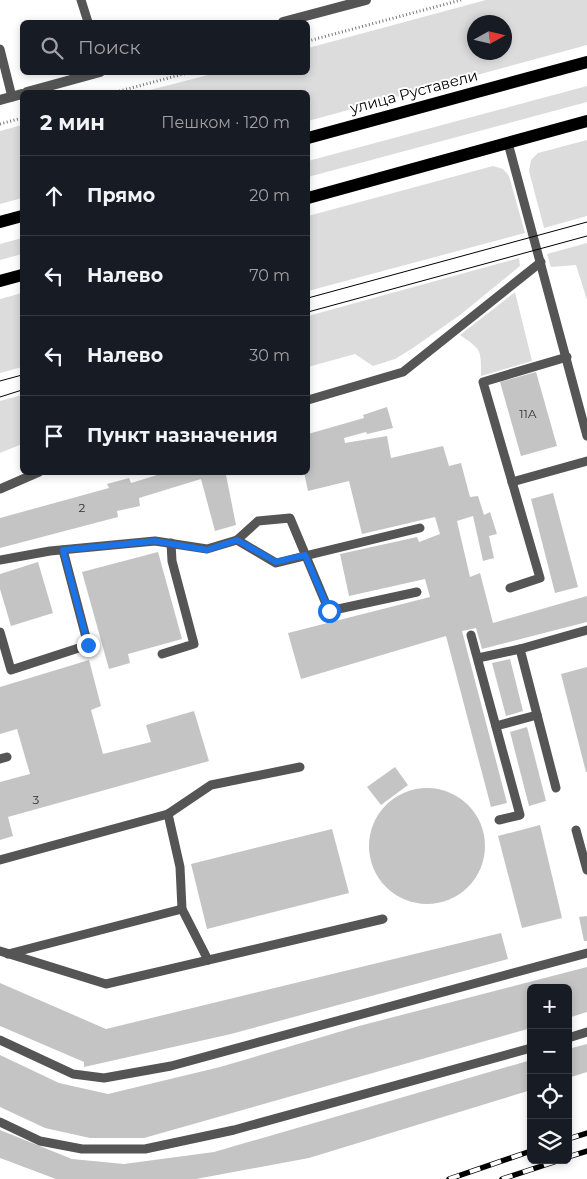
<!DOCTYPE html>
<html lang="ru">
<head>
<meta charset="utf-8">
<style>
	body { margin:0; font-family:Montserrat,sans-serif; background:#242831; color:#f1f3f6 }
	.controls { position:absolute; right:15px; bottom:15px; display:grid; overflow:hidden; border-radius:8px; box-shadow:0 2px 8px #0003 }
	.controls button { width:45px; height:45px; display:grid; place-items:center; padding:0; border:0; border-bottom:1px solid #363941; background:#171b24; color:#f1f3f6; font:25px sans-serif }
	.compass { position:absolute; left:467px; top:15px; width:45px; height:45px; border-radius:50%; background:#171b24; box-shadow:0 2px 8px #0003; rotate:82deg }
	.stop { position:absolute; width:15px; height:15px; margin:-11px; border:4px solid #1a73e8; border-radius:50%; background:#fff }
	.stop.end { background:#1a73e8; border-color:#fff; box-shadow:0 1px 5px #0008 }
	.list { margin:0; padding:0; list-style:none }
	h2 { display:flex; justify-content:space-between; align-items:center; height:65px; margin:0; padding:0 20px; font-size:21px }
	h2 small { font-size:16px; font-weight:400; color:#9ea1a6 }
	.list li { display:grid; grid-template-columns:32px 1fr auto; gap:15px; align-items:center; box-sizing:border-box; height:80px; padding:0 20px; border-top:1px solid #363941 }
	.list b { display:block; font-size:19px; white-space:nowrap }
	.list em { font-size:16px; font-style:normal; color:#9ea1a6 }
	.icon { flex:none; width:28px; height:28px; fill:none; stroke:currentColor; stroke-width:2; stroke-linecap:round; stroke-linejoin:round }
	.map { position:relative; flex:none; width:587px; height:1179px; overflow:hidden }
	.search { position:absolute; background:#171b24; box-shadow:0 2px 8px #0003; left:20px; top:20px; width:290px; height:55px; display:flex; align-items:center; gap:12px; box-sizing:border-box; padding:0 18px; border-radius:8px; color:#9ea1a6; font-size:19px }
	.panel { position:absolute; background:#171b24; box-shadow:0 2px 8px #0003; left:20px; top:90px; width:290px; height:385px; border-radius:8px }
	.map>svg:first-child { display:block }
	.green { fill:#dcdcdc; fill-rule:evenodd }
	.building { fill:#c4c4c4 }
	.lines { fill:none; stroke-linecap:round; stroke-linejoin:round }
	.path { stroke:#777; stroke-width:3; stroke-dasharray:1 2.5; stroke-linecap:butt }
	.lane { stroke:#555; stroke-width:9 }
	.street { stroke:#555; stroke-width:10 }
	.primary { stroke:#000; stroke-width:12 }
	.tram { stroke:#000; stroke-width:1 }
	.rail-casing { stroke:#000; stroke-width:5.5 }
	.rail { stroke:#fff; stroke-width:4; stroke-dasharray:11; stroke-linecap:butt }
	.route { stroke:#1a73e8; stroke-width:6 }
	.labels { text-anchor:middle; stroke-width:4; stroke-linejoin:round; paint-order:stroke }
	.number-label { font-size:12px; fill:#313131 }
	.street-label { font-size:15px; fill:#000; stroke:#fff }
</style>
</head>
<body>
<div class="map">
<svg width="587" height="1179" viewBox="0 0 587 1179">
	<rect width="100%" height="100%" fill="#fff"/>
	<g class="green">
		<path d="M486,0H587V45L308,121V92H142L216,73L308,72V48ZM474,22H504V52H474Z"/>
		<polygon points="587,86 587,102 308,177 308,161"/>
		<polygon points="22,125 22,198 0,204 0,131"/>
		<polygon points="587,140 587,216 544,228 529,171 531,160 538,153"/>
		<polygon points="493,166 503,169 509,176 525,233 308,291 308,216"/>
		<polygon points="22,238 22,254 0,260 0,244"/>
		<polygon points="587,243 587,300 576,265 551,267 547,254"/>
		<polygon points="519,258 520,266 460,315 413,348 395,359 373,366 355,354 308,367 308,316"/>
		<path d="M515,292L532,361L481,376C481,350 482,350 460,335Z"/>
		<polygon points="22,293 22,367 0,373 0,299"/>
		<polygon points="22,395 22,444 0,453 0,401"/>
	</g>
	<g class="building">
		<polygon points="536,372 557,446 521,456 500,382"/>
		<polygon points="387,407 393,428 367,434 366,432 344,438 345,443 387,436 391,458 443,446 449,466 461,463 470,497 478,496 484,515 490,512 497,534 489,536 494,558 483,561 473,516 457,521 470,577 480,573 493,623 587,596 587,622 482,649 476,628 462,631 507,803 491,807 446,636 301,679 288,633 430,597 425,579 349,596 340,554 417,537 419,542 440,534 435,517 362,534 349,481 308,491 304,472 308,472 308,434 364,418 363,415"/>
		<polygon points="167,472 234,472 226,475 236,525 215,531 201,479 139,498 140,506 117,511 118,517 0,548 0,518 109,488 107,484 129,478 131,483"/>
		<polygon points="553,493 578,587 555,593 531,499"/>
		<polygon points="158,552 182,639 128,654 130,663 109,669 82,572"/>
		<polygon points="38,562 53,613 11,626 0,589 0,574"/>
		<polygon points="510,659 523,711 506,716 492,663"/>
		<polygon points="89,660 101,706 91,710 103,754 151,742 146,725 194,711 209,761 8,817 13,836 0,840 0,782 30,774 17,729 0,734 0,687"/>
		<polygon points="587,667 587,772 586,772 561,674"/>
		<polygon points="527,727 546,801 529,806 510,732"/>
		<polygon points="395,767 408,785 381,805 367,787"/>
		<circle cx="427" cy="846" r="58"/>
		<polygon points="540,825 562,918 522,928 498,836"/>
		<polygon points="332,829 349,893 207,929 191,864"/>
		<polygon points="587,916 587,941 584,941 579,917"/>
		<polygon points="501,933 508,959 231,1034 84,1067 84,1062 0,1026 0,983 106,1029"/>
		<polygon points="587,967 587,1012 568,1018 568,988 531,988 531,1028 144,1138 90,1138 45,1128 0,1107 0,1055 59,1083 108,1094 220,1067 359,1026"/>
		<polygon points="587,1044 587,1072 568,1078 568,1049"/>
		<polygon points="531,1060 531,1090 309,1158 196,1179 56,1179 0,1158 0,1130 72,1159 124,1164 214,1152"/>
	</g>
	<g class="lines">
		<g class="path">
			<polyline points="308,41 461,0"/>
			<polyline points="116,92 191,72"/>
			<polyline points="0,124 22,118"/>
		</g>
		<g class="lane">
			<polyline points="81,0 88,22"/>
			<polyline points="0,49 12,97"/>
			<polyline points="508,143 587,436"/>
			<polyline points="308,400 403,372 541,262"/>
			<polyline points="512,482 587,461"/>
			<polyline points="0,489 39,472"/>
			<polyline points="237,540 258,521 290,518 329,611 417,592"/>
			<polyline points="0,560 50,551 155,541 207,549 237,540 276,563 420,528"/>
			<polyline points="510,588 540,578 483,382 567,357"/>
			<polyline points="0,632 11,670 88,645 63,550"/>
			<polyline points="471,635 520,815 499,820"/>
			<polyline points="162,654 194,644 172,561 171,543"/>
			<polyline points="478,658 520,649"/>
			<polyline points="496,726 537,715"/>
			<polyline points="0,759 7,757"/>
			<polyline points="556,788 520,649 587,630"/>
			<polyline points="168,814 180,867 182,909 208,960"/>
			<polyline points="576,830 587,870"/>
			<polyline points="0,860 168,814 211,785 300,767"/>
			<polyline points="0,951 106,984 383,919"/>
			<polyline points="8,954 182,909"/>
			<polyline points="568,1038 587,1032"/>
			<polyline points="0,1040 73,1074 104,1078 171,1066 587,953"/>
			<polyline points="0,1122 40,1141 82,1149 145,1149 234,1130 531,1048"/>
		</g>
		<g class="street">
			<polyline points="283,22 366,0"/>
			<polyline points="27,92 100,72"/>
			<polyline points="0,100 22,94"/>
		</g>
		<g class="primary">
			<polyline points="308,138 587,62"/>
			<polyline points="308,198 587,121"/>
			<polyline points="0,222 22,216"/>
			<polyline points="0,281 22,275"/>
		</g>
		<g class="tram">
			<polyline points="308,298 587,222"/>
			<polyline points="308,312 587,236"/>
			<polyline points="0,381 22,375"/>
			<polyline points="0,397 22,390"/>
		</g>
		<defs>
			<g id="rail">
				<polyline points="568,1139 587,1133"/>
				<polyline points="568,1157 587,1151"/>
				<polyline points="449,1179 531,1151"/>
				<polyline points="502,1179 560,1160"/>
			</g>
		</defs>
		<use href="#rail" class="rail-casing"/>
		<use href="#rail" class="rail"/>
	</g>
	<g class="lines">
		<polyline class="route" points="88,645 63,550 155,541 207,550 237,540 276,562 305,555 329,611"/>
	</g>
	<g class="labels">
		<g class="number-label">
			<text x="528" y="418">11А</text>
			<text x="82" y="512">2</text>
			<text x="36" y="804">3</text>
		</g>
		<g class="street-label">
			<text transform="translate(414 92) rotate(-15)" y="5">улица Руставели</text>
		</g>
	</g>
</svg>
<div class="controls">
<button>+</button>
<button>−</button>
<button><svg class="icon" aria-label="locate" viewBox="0 0 24 24"><circle cx="12" cy="12" r="6"/><path d="M12 2v4M12 18v4M2 12h4M18 12h4"/></svg></button>
<button><svg class="icon" aria-label="layers" viewBox="0 0 24 24"><path d="M12 4l9 5-9 5-9-5zM3 14l9 5 9-5"/></svg></button>
</div>
<svg class="compass" viewBox="-18 -18 36 36"><path d="M0-13l5 13h-10z" fill="#e53935"/><path d="M0 13l5-13h-10z" fill="#9ea1a6"/></svg>
<div class="stop" style="left:329px;top:611px"></div>
<div class="stop end" style="left:88px;top:645px"></div>
<div class="search"><svg class="icon" aria-label="search" viewBox="0 0 24 24"><circle cx="10" cy="10" r="6"/><path d="M15 15l6 6"/></svg>Поиск</div>
<section class="panel">
<h2>2 мин<small>Пешком · 120 m</small></h2>
<ul class="list">
<li><svg class="icon" aria-label="ahead" viewBox="0 0 24 24"><path d="M12 20V5M6 11l6-6 6 6"/></svg><div><b>Прямо</b></div><em>20 m</em></li>
<li><svg class="icon" aria-label="left" viewBox="0 0 24 24"><path d="M17 20v-9H6M10 6l-5 5 5 5"/></svg><div><b>Налево</b></div><em>70 m</em></li>
<li><svg class="icon" aria-label="left" viewBox="0 0 24 24"><path d="M17 20v-9H6M10 6l-5 5 5 5"/></svg><div><b>Налево</b></div><em>30 m</em></li>
<li><svg class="icon" aria-label="arrive" viewBox="0 0 24 24"><path d="M6 21V4h12l-3 4 3 4H6"/></svg><div><b>Пункт назначения</b></div></li>
</ul>
</section>
</div>
</body>
</html>
